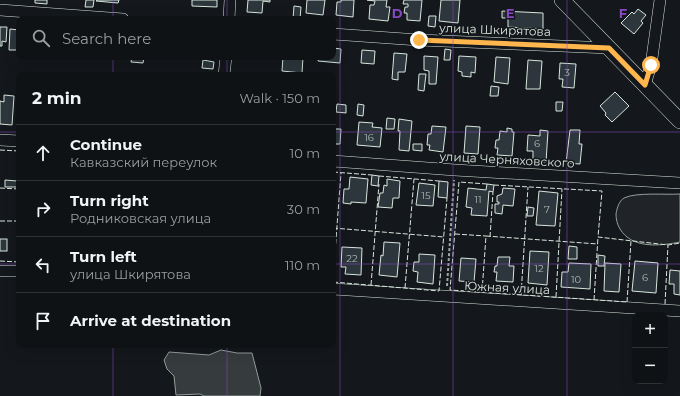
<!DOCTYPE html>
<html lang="en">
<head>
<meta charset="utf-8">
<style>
	body { margin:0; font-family:Montserrat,sans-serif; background:#1d2022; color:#f1f3f6 }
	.controls { position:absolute; right:12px; bottom:12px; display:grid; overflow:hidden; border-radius:8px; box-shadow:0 4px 16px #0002 }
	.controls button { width:36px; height:36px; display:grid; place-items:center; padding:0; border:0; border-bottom:1px solid #2f3234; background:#0f1215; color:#f1f3f6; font:20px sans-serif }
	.stop { position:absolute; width:12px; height:12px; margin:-9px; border:3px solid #ffb74d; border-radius:50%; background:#fff }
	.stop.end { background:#ffb74d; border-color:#fff; box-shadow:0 1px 4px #0008 }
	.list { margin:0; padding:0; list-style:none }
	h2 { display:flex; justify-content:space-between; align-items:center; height:52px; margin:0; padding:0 16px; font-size:17px }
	h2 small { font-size:13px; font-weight:400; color:#9b9ea0 }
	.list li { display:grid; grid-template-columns:26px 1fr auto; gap:12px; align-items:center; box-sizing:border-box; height:56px; padding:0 16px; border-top:1px solid #2f3234 }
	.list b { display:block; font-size:15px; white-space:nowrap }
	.list p { margin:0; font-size:13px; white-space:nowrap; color:#9b9ea0 }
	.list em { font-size:13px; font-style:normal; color:#9b9ea0 }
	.icon { flex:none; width:22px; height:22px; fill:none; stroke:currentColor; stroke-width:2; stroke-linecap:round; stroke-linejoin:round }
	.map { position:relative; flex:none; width:680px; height:396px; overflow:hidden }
	.search { position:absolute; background:#0f1215; box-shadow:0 4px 16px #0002; left:16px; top:16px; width:320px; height:44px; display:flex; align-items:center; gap:10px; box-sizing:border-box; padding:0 14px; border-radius:8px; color:#9b9ea0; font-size:15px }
	.panel { position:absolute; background:#0f1215; box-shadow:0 4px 16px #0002; left:16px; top:72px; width:320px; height:276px; border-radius:8px }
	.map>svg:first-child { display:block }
	.green { fill:#202428; stroke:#939e99 }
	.water { fill:#363b3e; stroke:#939e99 }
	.building { fill:#2c363c; stroke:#d8e6dc }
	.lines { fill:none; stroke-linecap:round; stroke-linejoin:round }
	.minor-casing { stroke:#d8e6dc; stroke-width:12 }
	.secondary-casing { stroke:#d8e6dc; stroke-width:16 }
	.path { stroke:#9da8a2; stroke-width:2; stroke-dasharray:3 2; stroke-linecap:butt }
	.minor { stroke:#14181c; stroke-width:11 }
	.secondary { stroke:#14181c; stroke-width:15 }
	.fence { stroke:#d8e6dc; stroke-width:1; stroke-dasharray:5 2; stroke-linecap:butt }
	.route { stroke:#ffb74d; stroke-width:5 }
	.grid { fill:none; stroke:#8948c3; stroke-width:1; stroke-opacity:0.55 }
	.labels { text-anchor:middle; stroke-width:3; stroke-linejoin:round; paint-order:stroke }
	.number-label { font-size:10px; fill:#adbab4 }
	.street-label { font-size:12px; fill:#d8e6dc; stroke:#14181c }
	.grid-label { font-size:13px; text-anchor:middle; font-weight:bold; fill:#8948c3; stroke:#14181c; stroke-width:3; stroke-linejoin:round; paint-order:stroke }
</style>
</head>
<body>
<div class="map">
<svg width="680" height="396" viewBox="0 0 680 396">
	<rect width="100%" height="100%" fill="#14181c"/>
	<path class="green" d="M680,194V242C660,246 632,249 620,229C617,224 616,219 616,214C617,208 619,201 624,198C636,192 666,195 680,194Z"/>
	<polygon class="water" points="221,350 237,353 252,353 261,388 260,396 204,396 200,394 176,395 174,376 167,369 164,360 169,352 209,355"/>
	<g class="building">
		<polygon points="35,0 47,0 47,4 35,3"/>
		<polygon points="86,0 94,0 93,7 85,7"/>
		<polygon points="97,0 119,0 118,3 96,1"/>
		<polygon points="192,0 217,0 217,7 192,6"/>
		<polygon points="248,0 270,0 270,2 263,1 262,13 247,12"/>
		<polygon points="307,0 325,0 323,15 306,13"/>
		<polygon points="341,0 354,0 353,17 336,15 337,2 341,2"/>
		<polygon points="367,0 387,0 386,7 390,7 388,21 369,19 370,5 374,5 375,1"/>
		<polygon points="404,0 422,0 420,21 407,20 407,13 404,13 405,7 408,7 408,4 403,4"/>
		<polygon points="441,0 460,0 458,23 439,21"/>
		<polygon points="294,6 301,7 300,19 293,19"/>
		<polygon points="638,9 646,15 641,21 643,23 634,34 621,23 632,12 634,14"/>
		<polygon points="502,11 543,13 543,29 508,27 508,18 502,18"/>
		<polygon points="429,16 436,16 435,27 428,26"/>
		<polygon points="0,27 7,27 6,42 2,41 2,46 0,46"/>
		<polygon points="10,29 19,30 19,50 9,50"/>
		<polygon points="333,48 341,49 340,63 318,61 319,57 333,57"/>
		<polygon points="445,49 451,50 450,60 444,60"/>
		<polygon points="362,50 375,51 374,64 361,63"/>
		<polygon points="394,53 407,54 405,72 398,72 398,80 392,79"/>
		<polygon points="424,56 438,57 436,84 429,84 429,71 424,70"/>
		<polygon points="459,56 476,57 475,73 471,72 471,77 462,76 462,72 458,71"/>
		<polygon points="132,57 144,57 143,63 131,62"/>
		<polygon points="283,57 303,57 302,73 282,71"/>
		<polygon points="496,57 510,58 508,84 494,82"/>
		<polygon points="203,60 214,62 213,69 202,68"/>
		<polygon points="528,60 542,61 540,89 526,89"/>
		<polygon points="560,63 576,64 574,88 562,87 563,79 559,79"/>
		<polygon points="419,74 426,74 424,91 418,90"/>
		<polygon points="491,86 499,87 498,96 490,96"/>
		<polygon points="615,92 629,106 612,122 605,115 606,113 600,106"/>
		<polygon points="4,95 14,96 12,125 0,124 0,101 4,102"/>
		<polygon points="556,102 563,102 562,111 556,111"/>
		<polygon points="337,104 346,105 346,113 336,112"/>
		<polygon points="358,104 364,105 363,116 357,115"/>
		<polygon points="333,108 335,108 333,129 341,129 340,144 333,144"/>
		<polygon points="387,118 395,119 394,129 386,129"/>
		<polygon points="399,119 412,121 409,151 399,150 400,131 398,131"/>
		<polygon points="359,122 373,123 372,127 382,128 380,147 357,145"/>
		<polygon points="432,126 446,127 443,152 429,150 430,145 427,145 428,134 431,134"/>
		<polygon points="466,126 480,127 478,154 464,153"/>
		<polygon points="507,128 512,129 512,132 514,132 512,156 497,155 498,148 495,148 496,140 499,140 500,131 507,132"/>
		<polygon points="540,130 548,131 546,162 533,161 533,151 527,151 528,135 540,136"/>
		<polygon points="570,130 580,130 579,144 582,144 580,164 566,163"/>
		<polygon points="413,144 422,144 422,151 413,150"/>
		<polygon points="372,175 379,176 378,186 371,185"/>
		<polygon points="350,177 368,179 366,203 351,202 351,204 343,203 344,189 349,189"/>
		<polygon points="387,179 400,181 399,198 393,198 392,208 378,207 380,193 383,193 384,185 387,186"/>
		<polygon points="5,180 17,181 17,187 5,187"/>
		<polygon points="439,181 448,182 447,198 438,197"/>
		<polygon points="419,183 435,185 433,206 416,205"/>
		<polygon points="487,184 494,185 493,192 489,191 487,216 471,215 472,208 466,207 468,188 486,190"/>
		<polygon points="503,188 515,189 513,206 503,205 502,214 495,213 495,204 499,204 499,202 497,202 497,196 502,194"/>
		<polygon points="539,191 558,193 555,226 536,225"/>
		<polygon points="528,207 534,208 533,216 527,216"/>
		<rect x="0" y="239" width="7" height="12"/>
		<polygon points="384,242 400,243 397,277 379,275 381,255 383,256"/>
		<polygon points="569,246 577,247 577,259 568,259"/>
		<polygon points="342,247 362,248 361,275 345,274 346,267 341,267"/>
		<polygon points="530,251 549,252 547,285 528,283"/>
		<polygon points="419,254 435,255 433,284 417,282 418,272 413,271 414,262 419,262"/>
		<polygon points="598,255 605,256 604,266 598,266"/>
		<polygon points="498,257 510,257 509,266 514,266 513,282 496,281 497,272 494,272 495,266 497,266"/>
		<polygon points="461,258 476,259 474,282 459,281"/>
		<polygon points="635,261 658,263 656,293 632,291"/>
		<polygon points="569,263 591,264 590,289 561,287 562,272 568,272"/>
		<polygon points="605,263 621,264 619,292 604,291"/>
		<polygon points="670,270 680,271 680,295 674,294 674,284 669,284"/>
	</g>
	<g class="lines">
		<defs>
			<g id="minor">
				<polyline points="0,10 123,19"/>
				<polyline points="229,19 230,0"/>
				<polyline points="333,34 419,40 609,48"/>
				<polyline points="224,75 226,57"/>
				<polyline points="645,85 651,65 660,0"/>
				<polyline points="0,140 19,141"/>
				<polyline points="333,161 455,170 680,183"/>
				<polyline points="0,271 19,271"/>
				<polyline points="333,289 680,311"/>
			</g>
			<polyline id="secondary" points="562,0 680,121"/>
		</defs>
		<use href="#minor" class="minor-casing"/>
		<use href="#secondary" class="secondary-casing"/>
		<polyline class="path" points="447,286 454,180"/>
		<use href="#minor" class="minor"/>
		<use href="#secondary" class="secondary"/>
		<g class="fence">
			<polyline points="0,150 19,151"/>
			<polyline points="18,151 19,248"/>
			<polyline points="333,172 372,175"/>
			<polyline points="379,176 439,181"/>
			<polyline points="487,184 459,182 450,290 627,302"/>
			<polyline points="494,185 602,191 598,237 668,245 680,243"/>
			<polyline points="0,188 19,189"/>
			<polyline points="0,221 19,221"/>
			<polyline points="333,228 444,237"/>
			<polyline points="455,234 486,236"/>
			<polyline points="490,237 493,192"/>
			<polyline points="0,261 19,262"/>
			<polyline points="333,279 341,173"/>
			<polyline points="333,282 439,291 447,198"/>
			<polyline points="371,285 379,184"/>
			<polyline points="405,288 414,179"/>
			<polyline points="482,292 486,236 598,244"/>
			<polyline points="521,295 528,187"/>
			<polyline points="556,297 562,189"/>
			<polyline points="594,300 598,237"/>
			<polyline points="627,302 631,241"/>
			<polyline points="665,304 668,245"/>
		</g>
	</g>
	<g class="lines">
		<polyline class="route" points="419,40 609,48 645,85 651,65"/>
	</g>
	<path class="grid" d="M113,0V19M227,0V19M340,0V396M453,0V396M567,0V396M113,57V75M227,57V75M0,132H19M333,132H680M0,264H19M333,264H680M113,345V396M227,345V396"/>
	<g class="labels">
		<g class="number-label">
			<text x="567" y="76">3</text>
			<text x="369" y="141">16</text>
			<text x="537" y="147">6</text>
			<text x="426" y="199">15</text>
			<text x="478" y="203">11</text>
			<text x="547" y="213">7</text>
			<text x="352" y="262">22</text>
			<text x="539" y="272">12</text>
			<text x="645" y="281">6</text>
			<text x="576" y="283">10</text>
		</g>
		<g class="street-label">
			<text transform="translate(495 30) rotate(2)" y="4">улица Шкирятова</text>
			<text transform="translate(507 160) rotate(3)" y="4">улица Черняховского</text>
			<text transform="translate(507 288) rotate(3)" y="4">Южная улица</text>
		</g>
	</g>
	<g class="grid-label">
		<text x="397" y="18">D</text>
		<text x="510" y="18">E</text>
		<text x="623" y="18">F</text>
	</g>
</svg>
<div class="controls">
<button>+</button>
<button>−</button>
</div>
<div class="stop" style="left:651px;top:65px"></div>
<div class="stop end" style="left:419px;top:40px"></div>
<div class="search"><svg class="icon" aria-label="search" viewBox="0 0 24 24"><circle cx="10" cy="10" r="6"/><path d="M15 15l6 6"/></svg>Search here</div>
<section class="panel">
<h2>2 min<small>Walk · 150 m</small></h2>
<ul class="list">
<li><svg class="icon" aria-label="ahead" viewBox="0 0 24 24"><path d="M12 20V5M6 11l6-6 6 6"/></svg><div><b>Continue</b><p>Кавказский переулок</p></div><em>10 m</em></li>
<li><svg class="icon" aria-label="right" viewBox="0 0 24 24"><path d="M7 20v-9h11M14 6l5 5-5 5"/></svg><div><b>Turn right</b><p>Родниковская улица</p></div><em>30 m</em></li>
<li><svg class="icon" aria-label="left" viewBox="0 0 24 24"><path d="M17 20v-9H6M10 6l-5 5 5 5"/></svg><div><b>Turn left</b><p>улица Шкирятова</p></div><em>110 m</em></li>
<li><svg class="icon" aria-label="arrive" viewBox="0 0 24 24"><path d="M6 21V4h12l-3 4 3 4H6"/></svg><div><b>Arrive at destination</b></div></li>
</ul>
</section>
</div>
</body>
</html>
